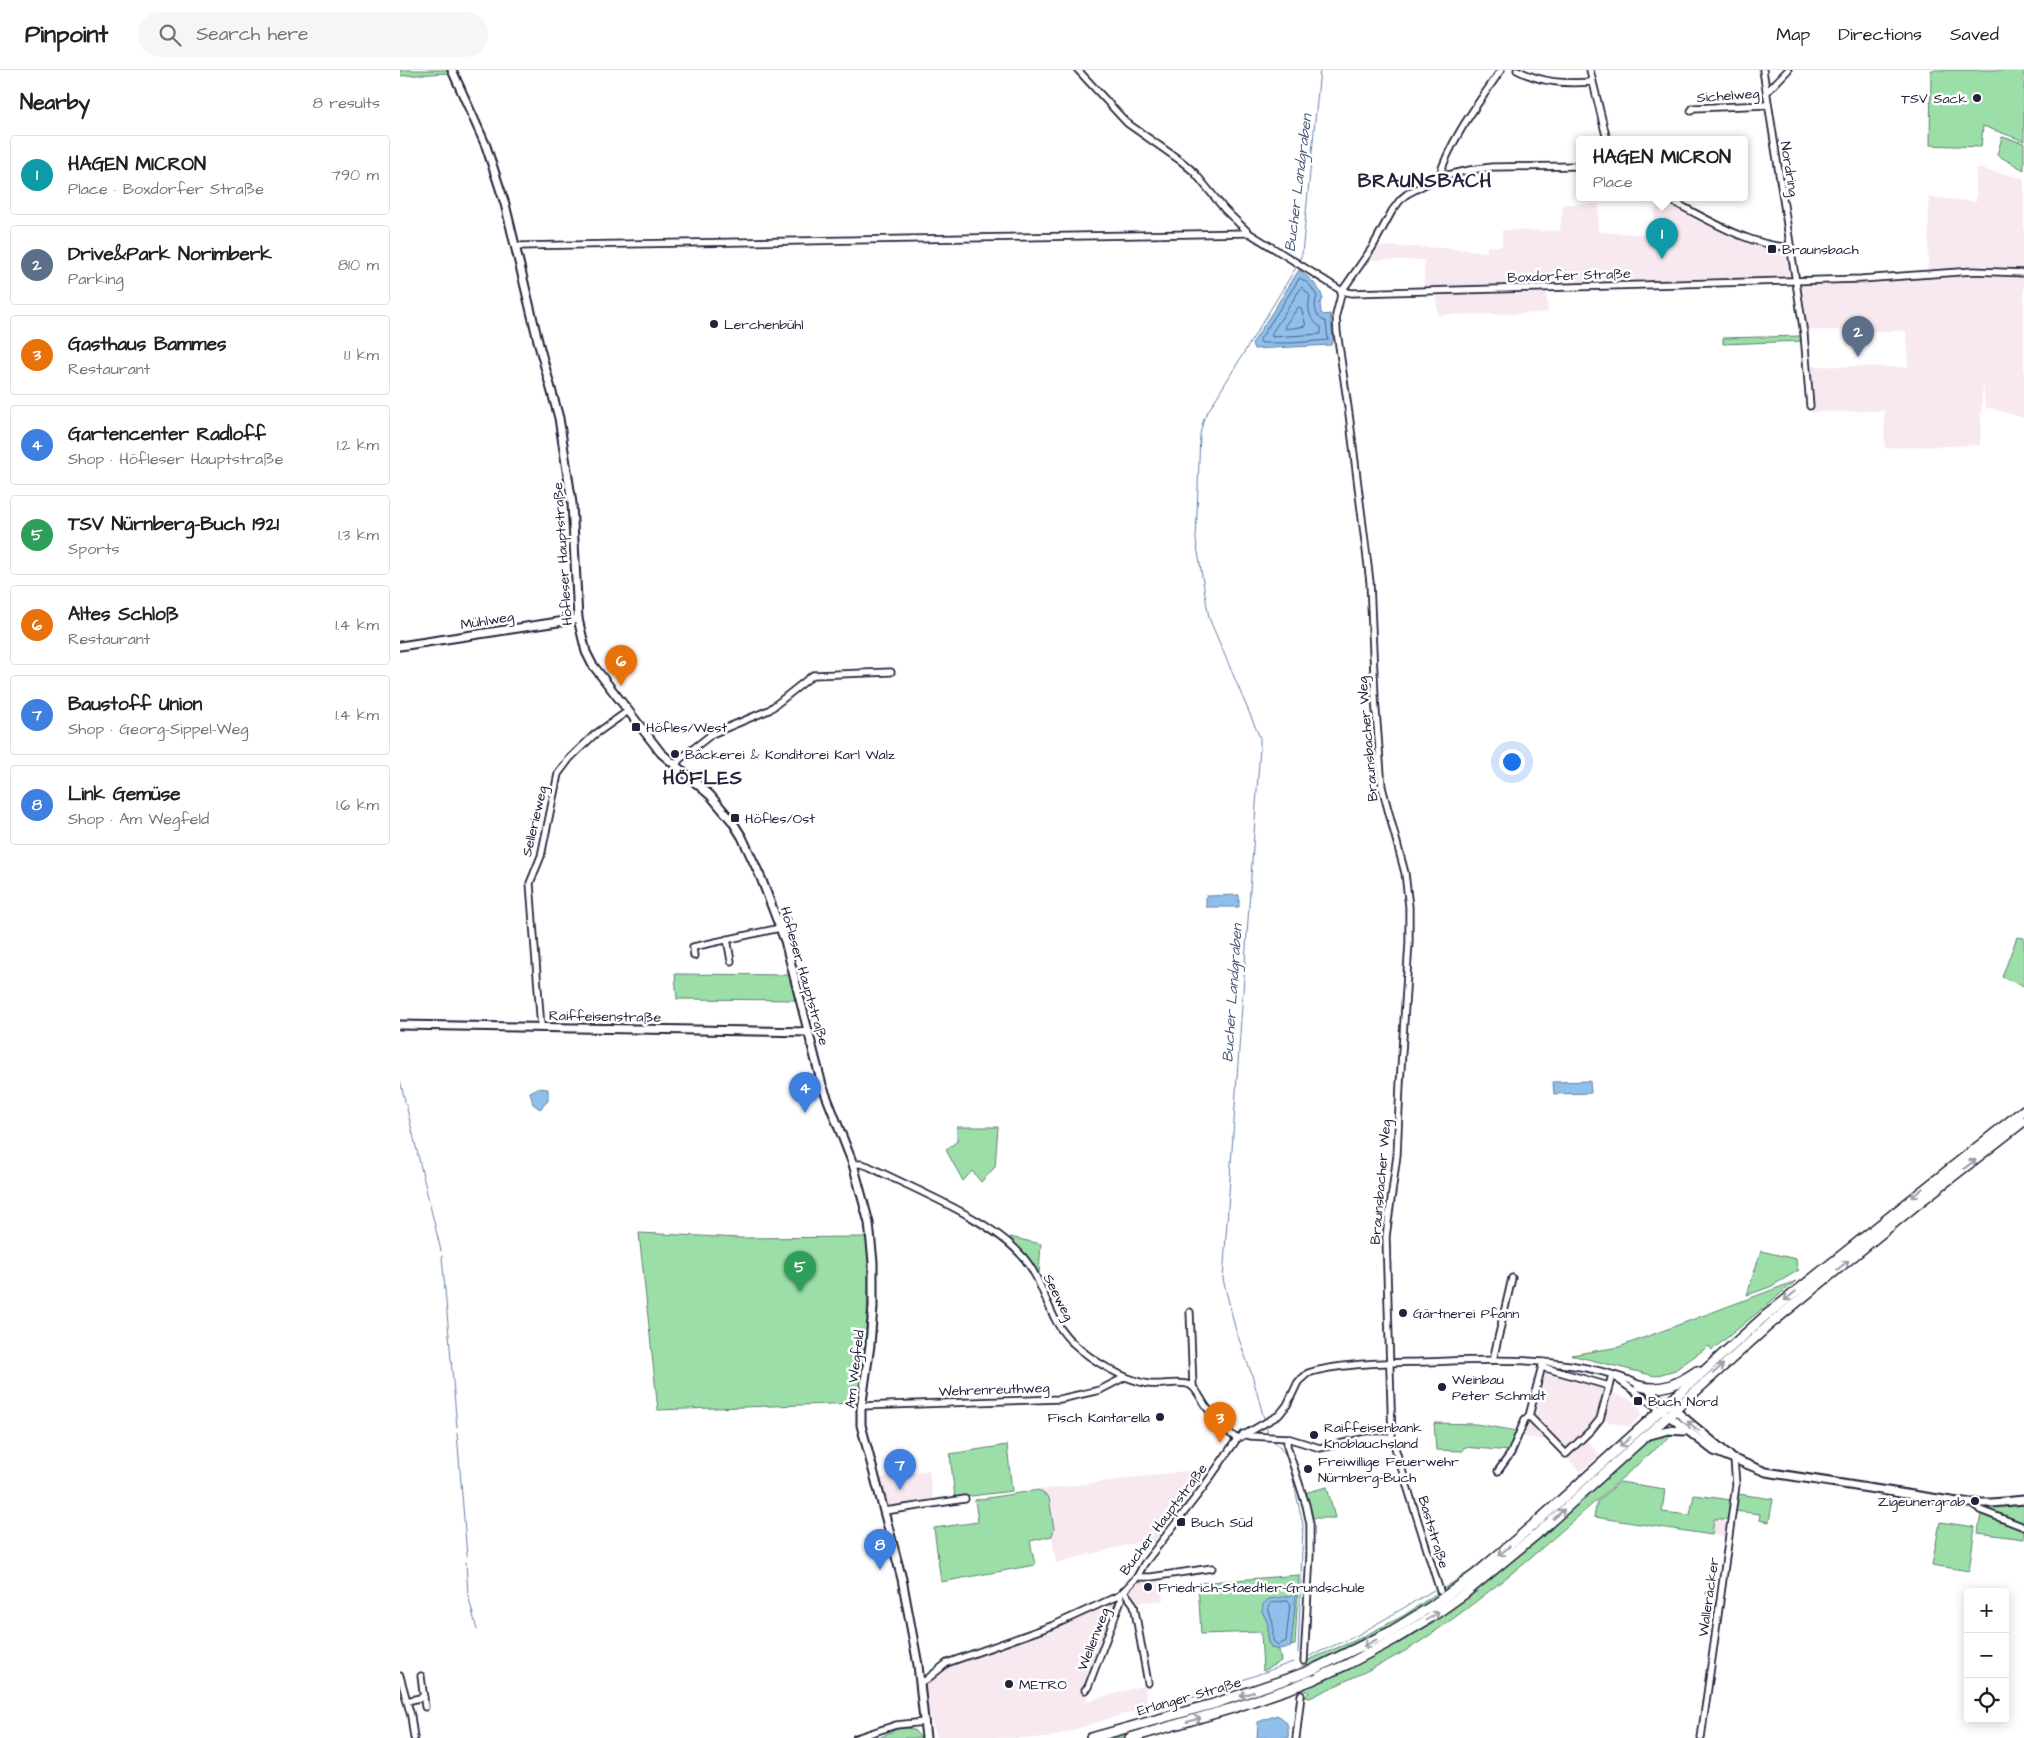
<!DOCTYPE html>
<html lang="en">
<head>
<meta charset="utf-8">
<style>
	body { margin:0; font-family:"Architects Daughter",sans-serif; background:#f6f6f6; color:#202124 }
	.controls { position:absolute; right:15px; bottom:15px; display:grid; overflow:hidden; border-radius:5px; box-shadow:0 2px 12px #0003 }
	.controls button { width:45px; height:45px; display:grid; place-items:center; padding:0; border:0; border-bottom:1px solid #e0e0e0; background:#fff; color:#202124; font:25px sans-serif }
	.you { position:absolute; left:1111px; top:691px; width:18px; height:18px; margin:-12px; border:4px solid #fff; border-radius:50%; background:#1a73e8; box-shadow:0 0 0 8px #1a73e833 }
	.badge { display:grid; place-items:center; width:32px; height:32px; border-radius:50%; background:#2563eb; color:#fff; font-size:16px; font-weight:700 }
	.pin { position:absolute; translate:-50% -41px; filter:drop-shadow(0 1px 2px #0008) }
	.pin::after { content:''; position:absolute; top:26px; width:18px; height:15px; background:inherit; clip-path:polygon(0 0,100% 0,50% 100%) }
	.popup { position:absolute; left:1176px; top:66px; width:172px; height:65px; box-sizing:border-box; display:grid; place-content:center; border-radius:5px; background:#fff; filter:drop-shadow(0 1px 4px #0005); font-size:16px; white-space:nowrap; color:#757577 }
	.popup b { font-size:19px; color:#202124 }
	.popup::after { content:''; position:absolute; left:50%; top:100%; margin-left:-10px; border:10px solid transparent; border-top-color:#fff }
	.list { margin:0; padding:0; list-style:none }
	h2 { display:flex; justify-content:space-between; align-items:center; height:65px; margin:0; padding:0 20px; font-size:21px }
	h2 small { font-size:16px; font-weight:400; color:#757577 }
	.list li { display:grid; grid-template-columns:32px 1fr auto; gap:15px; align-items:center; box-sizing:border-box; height:80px; margin:0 10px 10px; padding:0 10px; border:1px solid #e0e0e0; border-radius:5px }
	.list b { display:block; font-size:19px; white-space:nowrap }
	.list p { margin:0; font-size:16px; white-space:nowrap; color:#757577 }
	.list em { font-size:16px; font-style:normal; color:#757577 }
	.icon { flex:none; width:28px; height:28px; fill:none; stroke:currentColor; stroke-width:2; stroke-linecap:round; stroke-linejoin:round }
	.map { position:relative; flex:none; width:1624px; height:1668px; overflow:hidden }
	header { display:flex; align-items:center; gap:30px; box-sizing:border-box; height:70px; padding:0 25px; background:#fff; border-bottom:1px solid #e0e0e0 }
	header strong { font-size:24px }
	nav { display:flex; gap:28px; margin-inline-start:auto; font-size:18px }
	.search { width:350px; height:45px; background:#f6f6f6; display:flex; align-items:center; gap:12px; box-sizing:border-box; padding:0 18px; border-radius:28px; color:#757577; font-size:19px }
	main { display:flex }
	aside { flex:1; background:#fff }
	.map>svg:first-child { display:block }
	.built { fill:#f8e9f1 }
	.green { fill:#9cdea8; stroke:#5f8072 }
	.water { fill:#90bfeb; stroke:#6480a5 }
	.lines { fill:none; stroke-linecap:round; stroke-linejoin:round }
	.shore { stroke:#4e6181; stroke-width:1 }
	.stream { stroke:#6480a5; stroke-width:1 }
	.minor-tunnel { stroke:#d3d3d8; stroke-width:5.5; stroke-dasharray:5.5 3; stroke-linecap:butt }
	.minor-casing { stroke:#22223b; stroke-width:9 }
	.tertiary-casing { stroke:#22223b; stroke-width:11 }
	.primary-casing { stroke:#22223b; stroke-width:12 }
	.minor { stroke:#fff; stroke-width:5.5 }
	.tertiary { stroke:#fff; stroke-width:7 }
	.primary { stroke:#fff; stroke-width:9 }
	.primary-bridge-casing { stroke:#22223b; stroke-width:12; stroke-linecap:butt }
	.primary-bridge { stroke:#fff; stroke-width:9 }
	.oneway { stroke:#9c9ca7 }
	.poi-dot { fill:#22223b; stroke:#fff; stroke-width:2 }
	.labels { text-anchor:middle; stroke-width:5; stroke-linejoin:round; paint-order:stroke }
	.street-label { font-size:14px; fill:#22223b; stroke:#fff }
	.poi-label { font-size:14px; fill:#22223b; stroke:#fff; text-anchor:start }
	.water-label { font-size:15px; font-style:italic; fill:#485979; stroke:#fff }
	.district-label { font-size:19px; font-weight:bold; letter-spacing:1px; fill:#22223b; stroke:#fff }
</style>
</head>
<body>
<header>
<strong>Pinpoint</strong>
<div class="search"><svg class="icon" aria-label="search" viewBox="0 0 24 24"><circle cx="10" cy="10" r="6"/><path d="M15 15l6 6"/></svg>Search here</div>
<nav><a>Map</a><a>Directions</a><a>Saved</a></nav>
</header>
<main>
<aside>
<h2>Nearby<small>8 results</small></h2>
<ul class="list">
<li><span class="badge" style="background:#0f9aa8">1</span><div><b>HAGEN MICRON</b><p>Place · Boxdorfer Straße</p></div><em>790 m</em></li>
<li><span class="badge" style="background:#5c6f8a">2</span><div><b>Drive&amp;Park Norimberk</b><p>Parking</p></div><em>810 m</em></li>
<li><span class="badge" style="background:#e8710a">3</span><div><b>Gasthaus Bammes</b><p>Restaurant</p></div><em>1.1 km</em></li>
<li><span class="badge" style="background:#3f7fe0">4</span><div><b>Gartencenter Radloff</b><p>Shop · Höfleser Hauptstraße</p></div><em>1.2 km</em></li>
<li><span class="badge" style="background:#2e9e5b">5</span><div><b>TSV Nürnberg-Buch 1921</b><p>Sports</p></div><em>1.3 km</em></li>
<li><span class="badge" style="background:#e8710a">6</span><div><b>Altes Schloß</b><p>Restaurant</p></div><em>1.4 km</em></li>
<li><span class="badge" style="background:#3f7fe0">7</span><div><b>Baustoff Union</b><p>Shop · Georg-Sippel-Weg</p></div><em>1.4 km</em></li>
<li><span class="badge" style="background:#3f7fe0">8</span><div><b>Link Gemüse</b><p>Shop · Am Wegfeld</p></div><em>1.6 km</em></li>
</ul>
</aside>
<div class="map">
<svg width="1624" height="1668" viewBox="0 0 1624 1668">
	<rect width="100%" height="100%" fill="#fff"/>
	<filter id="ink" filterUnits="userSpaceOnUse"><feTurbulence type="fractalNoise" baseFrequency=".02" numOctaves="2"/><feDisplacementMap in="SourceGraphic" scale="10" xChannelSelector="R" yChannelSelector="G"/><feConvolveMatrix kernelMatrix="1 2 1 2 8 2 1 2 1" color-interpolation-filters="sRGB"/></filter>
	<g filter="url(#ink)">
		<g class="built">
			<polygon points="1576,98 1624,108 1624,348 1585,337 1583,310 1580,375 1485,378 1484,341 1412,342 1408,296 1508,297 1506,261 1405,260 1400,217 1404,214 1452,213 1524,205 1528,201 1529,127 1576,132"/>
			<polygon points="1256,128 1389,182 1392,210 1146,217 1148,243 1038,245 1035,223 1024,219 1024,190 969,190 975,176 1046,178 1087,182 1087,176 1102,176 1102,160 1160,161 1163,134 1199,134 1198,162 1253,165"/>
			<polygon points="1144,1300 1204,1317 1210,1322 1232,1330 1241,1339 1241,1346 1230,1357 1202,1350 1185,1368 1200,1385 1180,1402 1148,1368 1146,1370 1120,1366"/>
			<polygon points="815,1397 753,1474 739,1472 656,1493 652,1466 654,1459 649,1428 639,1420"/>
			<polygon points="529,1400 533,1432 486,1438 479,1408"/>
			<polygon points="1314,1449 1329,1449 1327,1467 1312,1465"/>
			<polygon points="761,1507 763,1530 735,1533 729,1523 739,1510"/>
			<polygon points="720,1525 685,1620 688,1631 745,1615 747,1637 647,1668 537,1668 527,1637 526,1610 540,1597 654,1555"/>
		</g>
		<g class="green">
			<polygon points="3,0 48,0 64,30 62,31 48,3 0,6 0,1"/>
			<polygon points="1531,0 1624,0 1624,71 1583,56 1581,77 1530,75"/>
			<polygon points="1602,67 1624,73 1624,100 1597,85"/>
			<polygon points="1402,266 1403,271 1323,274 1323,268"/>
			<polygon points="1617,867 1624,868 1624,916 1602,907"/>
			<polygon points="275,904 391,905 396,930 277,929"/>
			<polygon points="557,1057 598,1057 595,1097 581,1112 572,1101 563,1111 546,1080 557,1071"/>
			<path d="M239,1163L340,1168L467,1167C471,1224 465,1277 458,1333L258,1340Z"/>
			<polygon points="610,1167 641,1174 639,1203"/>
			<polygon points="1361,1181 1396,1189 1397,1199 1399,1200 1370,1217 1347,1225"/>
			<polygon points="1396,1211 1312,1280 1309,1276 1275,1300 1255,1306 1171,1285 1219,1277"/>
			<polygon points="1247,1345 1249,1346 1093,1486 1022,1539 954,1578 906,1598 908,1590 956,1570 1003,1546 1070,1501 1117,1463"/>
			<polygon points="1034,1353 1076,1354 1118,1361 1110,1381 1064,1377 1063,1381 1036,1380"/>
			<path d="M1266,1361V1364L1272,1365C1189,1435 1109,1513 1018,1573C984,1595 946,1610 910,1628L905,1627L909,1623L904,1620V1617L1008,1564L1214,1400L1253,1366Z"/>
			<polygon points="607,1375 612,1421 555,1428 550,1384"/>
			<polygon points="1220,1412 1265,1419 1262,1442 1290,1445 1294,1425 1332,1430 1329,1449 1314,1449 1312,1465 1194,1447 1197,1432"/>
			<polygon points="927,1417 935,1448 911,1448 904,1423"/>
			<polygon points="639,1420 649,1428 654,1459 652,1466 630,1471 635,1495 541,1512 534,1458 578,1452 575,1430"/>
			<polygon points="1338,1424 1373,1429 1369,1452 1359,1450 1360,1444 1335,1441"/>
			<polygon points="1624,1433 1624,1455 1582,1438 1582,1436"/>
			<polygon points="1581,1443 1624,1461 1624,1469 1578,1463"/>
			<polygon points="1540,1452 1575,1457 1569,1501 1532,1495"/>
			<polygon points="899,1505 895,1575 891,1576 896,1525 862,1541 868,1554 868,1573 872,1578 879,1580 881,1591 863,1601 861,1562 801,1564 798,1513"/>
			<polygon points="898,1608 898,1612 800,1646 720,1668 700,1668"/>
			<polygon points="508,1658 514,1660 521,1668 479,1668 497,1659"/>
		</g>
		<g class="water">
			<path d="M899,200C909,208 921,217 923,230L920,233L921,242L923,245L930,244L933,270L931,275L854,279L852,274Z"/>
			<polygon points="839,825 839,837 806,837 806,826"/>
			<polygon points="1190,1011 1191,1023 1154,1024 1153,1012"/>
			<polygon points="138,1018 148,1019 148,1031 140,1039 133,1034 130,1022"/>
			<path d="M896,1525L891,1576C881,1579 876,1582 868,1573V1554L862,1541L863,1534L869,1529Z"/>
			<path d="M877,1645C888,1651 889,1655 888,1668H857L858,1652Z"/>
		</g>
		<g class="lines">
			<g class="shore">
				<path d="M900,208L909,214L917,226C913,237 915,247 926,252L928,270L893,273H861L860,270Z"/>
				<path d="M902,217L910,226C907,239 909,250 921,257V264L872,267V263Z"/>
				<polygon points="899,237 901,238 906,256 886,259 885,256"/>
				<polygon points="888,1531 890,1534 886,1571 878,1575 873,1571 873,1554 868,1537 871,1533"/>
			</g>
			<g class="stream">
				<polyline points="899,191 902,184 920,0"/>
				<polyline points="0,1010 41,1181"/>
				<polyline points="42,1186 57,1357"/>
				<polyline points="865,1352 852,1305 836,1261 823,1209 860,677 860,668 809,548 796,470 800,364 804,348 897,196"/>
				<polyline points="866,1355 868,1364"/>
				<polyline points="57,1363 67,1486"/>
				<polyline points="872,1369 888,1387 903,1455 898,1583"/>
				<polyline points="66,1492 68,1525 77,1560"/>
				<polyline points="910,1586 956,1566 1034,1520"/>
				<polyline points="769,1636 893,1592"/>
			</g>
			<polyline class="minor-tunnel" points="901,1625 904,1591"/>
			<defs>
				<g id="minor">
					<polyline points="678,0 727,53 781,91 794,102 825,140 849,163 942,221 952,223 1461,209 1573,201 1624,203"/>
					<path d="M1117,0C1142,13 1165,14 1192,12"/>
					<polyline points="1190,0 1207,70"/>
					<polyline points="1363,0 1404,264 1410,336"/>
					<polyline points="1366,23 1388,0"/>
					<polyline points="1291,41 1293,38 1368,35"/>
					<path d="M1039,107C1051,68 1078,34 1101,0"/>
					<path d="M1266,128C1302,146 1350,177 1390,177"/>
					<polyline points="116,176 849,163"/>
					<polyline points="275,696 280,689 312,664 369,640 413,605 491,602"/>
					<polyline points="327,869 331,891"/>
					<polyline points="294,886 293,877 380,858"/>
					<polyline points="141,958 130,813 141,786 158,704 170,688 194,665 228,641"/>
					<path d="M453,1094H461L468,1096C515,1120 591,1149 624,1188C645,1213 648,1251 673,1273C691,1290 724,1310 749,1314C762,1316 778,1310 790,1315C798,1319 802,1333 808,1339C816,1351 825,1360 837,1369"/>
					<polyline points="790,1242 793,1316"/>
					<polyline points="1093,1290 1112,1208"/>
					<polyline points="1142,1297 1209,1316"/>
					<polyline points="1216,1308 1261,1340"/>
					<polyline points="461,1336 660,1329 700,1320 725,1307"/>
					<polyline points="1129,1346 1166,1384 1192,1359 1200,1349 1212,1305"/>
					<polyline points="843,1364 850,1366 887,1368 920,1378 967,1368 992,1368"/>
					<polyline points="887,1368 887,1376 906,1435 910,1454 910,1485 904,1591"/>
					<polyline points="1098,1401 1111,1383 1125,1349 1129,1346 1143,1292"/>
					<polyline points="1575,1434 1580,1440 1624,1457"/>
					<polyline points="485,1441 565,1429"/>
					<polyline points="737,1507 751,1507 812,1498"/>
					<polyline points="724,1521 734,1535 748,1613"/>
					<polyline points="1040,1521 992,1368 986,1167 997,1085 1000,1014 1009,872 1009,837 1005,803 982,717 975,628 970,512 949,344 937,262 936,245 942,221 972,178 992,141 1001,129 1007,124 1039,107 1070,100 1092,97 1180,96"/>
					<polyline points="0,1606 11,1646 14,1668"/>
					<polyline points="21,1606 25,1637"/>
					<path d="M520,1612L526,1610L547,1593L654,1555L720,1525L737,1507L744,1494L803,1418L837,1369L879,1345L887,1335L898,1312L908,1303C938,1293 989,1293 1021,1292C1090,1290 1163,1285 1229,1310C1242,1315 1256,1325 1267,1334"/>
					<polyline points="685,1620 688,1617 721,1530 720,1525"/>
					<polyline points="7,1631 24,1627"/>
					<polyline points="456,1668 496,1655 525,1652"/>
					<polyline points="896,1668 901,1625"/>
					<polyline points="1301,1668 1336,1415 1334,1389"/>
				</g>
				<g id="tertiary">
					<polyline points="52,0 86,76 105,134 139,275 159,348 172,433 178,549 186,582 192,594 261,683 310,725 332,751 342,767 361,808 385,871 422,1015 453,1094 469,1153 473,1192 473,1237 470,1275 461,1339 461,1355 502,1509 518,1595 526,1668"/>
					<polyline points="0,576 178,549"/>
					<polyline points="0,955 409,962"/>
					<polyline points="1271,1337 1330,1386"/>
					<polyline points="1265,1343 1314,1381 1366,1402 1564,1433 1592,1433 1624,1430"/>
					<polyline points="1246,1366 1268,1360 1284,1361"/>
				</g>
				<g id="primary">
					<path d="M1239,1316C1262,1322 1278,1314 1297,1301"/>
					<polyline points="914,1599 990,1562 1032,1536 1076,1504 1140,1449 1364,1247 1624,1040"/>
					<polyline points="912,1610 948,1594 995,1569 1030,1548 1064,1524 1137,1464 1369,1255 1516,1135 1624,1051"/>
					<polyline points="691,1668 813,1634 893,1607"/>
					<polyline points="730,1668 833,1638 891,1618"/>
				</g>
			</defs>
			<use href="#minor" class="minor-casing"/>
			<use href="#tertiary" class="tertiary-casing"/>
			<use href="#primary" class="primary-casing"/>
			<use href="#minor" class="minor"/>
			<use href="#tertiary" class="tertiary"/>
			<use href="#primary" class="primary"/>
			<defs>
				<g id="primary-bridge">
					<polyline points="893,1607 914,1599"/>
					<polyline points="891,1618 912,1610"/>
				</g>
			</defs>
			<use href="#primary-bridge" class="primary-bridge-casing"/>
			<use href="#primary-bridge" class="primary-bridge"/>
		</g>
		<defs><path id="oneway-shaft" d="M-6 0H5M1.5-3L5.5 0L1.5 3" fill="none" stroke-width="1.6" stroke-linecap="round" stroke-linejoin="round" transform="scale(1.25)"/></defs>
		<g class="oneway">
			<use href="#oneway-shaft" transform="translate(1570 1094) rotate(-38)"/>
			<use href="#oneway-shaft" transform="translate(1517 1123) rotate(141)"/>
			<use href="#oneway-shaft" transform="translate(1443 1195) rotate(-39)"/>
			<use href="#oneway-shaft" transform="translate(1390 1226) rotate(141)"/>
			<use href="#oneway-shaft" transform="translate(1318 1299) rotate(-42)"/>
			<use href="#oneway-shaft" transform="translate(1293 1356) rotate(-140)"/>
			<use href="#oneway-shaft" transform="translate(1225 1372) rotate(138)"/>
			<use href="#oneway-shaft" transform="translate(1159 1444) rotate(-42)"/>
			<use href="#oneway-shaft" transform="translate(1104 1481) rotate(140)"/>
			<use href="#oneway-shaft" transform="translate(1033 1546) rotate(-34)"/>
			<use href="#oneway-shaft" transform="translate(970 1573) rotate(152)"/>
			<use href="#oneway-shaft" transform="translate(847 1624) rotate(162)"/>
			<use href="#oneway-shaft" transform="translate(794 1650) rotate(-16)"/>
		</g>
	</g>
	<g class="poi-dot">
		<circle cx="1577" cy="28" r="5"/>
		<rect x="1367" y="174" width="10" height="10" rx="2.5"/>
		<circle cx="314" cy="254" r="5"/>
		<rect x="231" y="652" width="10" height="10" rx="2.5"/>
		<circle cx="275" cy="684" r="5"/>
		<rect x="330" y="743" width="10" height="10" rx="2.5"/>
		<circle cx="1003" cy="1243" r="5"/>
		<circle cx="1042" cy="1317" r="5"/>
		<rect x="1233" y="1326" width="10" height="10" rx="2.5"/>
		<circle cx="760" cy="1347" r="5"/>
		<circle cx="914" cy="1365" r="5"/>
		<circle cx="908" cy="1399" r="5"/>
		<circle cx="1575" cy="1431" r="5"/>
		<rect x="776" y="1447" width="10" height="10" rx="2.5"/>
		<circle cx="748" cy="1517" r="5"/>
		<circle cx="609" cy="1614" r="5"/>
	</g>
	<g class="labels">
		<g class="street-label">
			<text transform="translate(1328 25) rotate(-4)" y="5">Sichelweg</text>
			<text transform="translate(1390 99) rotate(81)" y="5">Nordring</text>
			<text transform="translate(1169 205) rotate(-2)" y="5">Boxdorfer Straße</text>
			<text transform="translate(162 484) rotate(-94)" y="5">Höfleser Hauptstraße</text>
			<text transform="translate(87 550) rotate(-9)" y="5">Mühlweg</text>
			<text transform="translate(967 669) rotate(-95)" y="5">Braunsbacher Weg</text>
			<text transform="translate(134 751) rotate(-77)" y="5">Sellerieweg</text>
			<text transform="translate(405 906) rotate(74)" y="5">Höfleser Hauptstraße</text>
			<text transform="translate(205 946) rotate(1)" y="5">Raiffeisenstraße</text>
			<text transform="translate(980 1112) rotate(-85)" y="5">Braunsbacher Weg</text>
			<text transform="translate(659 1227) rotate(63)" y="5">Seeweg</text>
			<text transform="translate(454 1299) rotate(-83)" y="5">Am Wegfeld</text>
			<text transform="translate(594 1319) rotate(-2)" y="5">Wehrenreuthweg</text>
			<text transform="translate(763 1449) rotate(-53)" y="5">Bucher Hauptstraße</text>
			<text transform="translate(1034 1462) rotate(73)" y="5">Baststraße</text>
			<text transform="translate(1308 1527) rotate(-82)" y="5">Walleräcker</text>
			<text transform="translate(693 1569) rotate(-69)" y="5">Wellenweg</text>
			<text transform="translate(789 1626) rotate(-16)" y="5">Erlanger Straße</text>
		</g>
		<g class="poi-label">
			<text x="1567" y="33" text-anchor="end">TSV Sack</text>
			<text x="1382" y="184">Braunsbach</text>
			<text x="324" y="259">Lerchenbühl</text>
			<text x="246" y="662">Höfles/West</text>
			<text x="285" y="689">Bäckerei &amp; Konditorei Karl Walz</text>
			<text x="345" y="753">Höfles/Ost</text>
			<text x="1013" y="1248">Gärtnerei Pfann</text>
			<text x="1052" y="1314">Weinbau<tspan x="1052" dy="16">Peter Schmidt</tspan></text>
			<text x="1248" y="1336">Buch Nord</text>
			<text x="750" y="1352" text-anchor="end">Fisch Kantarella</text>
			<text x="924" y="1362">Raiffeisenbank<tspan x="924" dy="16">Knoblauchsland</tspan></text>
			<text x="918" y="1396">Freiwillige Feuerwehr<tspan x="918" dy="16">Nürnberg-Buch</tspan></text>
			<text x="1565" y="1436" text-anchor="end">Zigeunergrab</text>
			<text x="791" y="1457">Buch Süd</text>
			<text x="758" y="1522">Friedrich-Staedtler-Grundschule</text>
			<text x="619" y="1619">METRO</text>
		</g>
		<g class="water-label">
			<text transform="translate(898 113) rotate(-83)" y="5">Bucher Landgraben</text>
			<text transform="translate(832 923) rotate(-86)" y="5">Bucher Landgraben</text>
		</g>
		<g class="district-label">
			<text x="1025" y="117">BRAUNSBACH</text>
			<text x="303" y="714">HÖFLES</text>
		</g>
	</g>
</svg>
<div class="controls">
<button>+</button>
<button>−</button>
<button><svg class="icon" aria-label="locate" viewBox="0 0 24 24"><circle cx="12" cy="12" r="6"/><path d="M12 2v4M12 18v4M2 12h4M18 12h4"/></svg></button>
</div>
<div class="you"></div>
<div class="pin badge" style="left:1262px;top:189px;background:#0f9aa8">1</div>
<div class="popup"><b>HAGEN MICRON</b>Place</div>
<div class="pin badge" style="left:1458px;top:287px;background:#5c6f8a">2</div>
<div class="pin badge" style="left:820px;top:1373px;background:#e8710a">3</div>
<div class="pin badge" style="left:405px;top:1043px;background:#3f7fe0">4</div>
<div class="pin badge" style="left:400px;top:1222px;background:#2e9e5b">5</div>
<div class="pin badge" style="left:221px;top:616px;background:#e8710a">6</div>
<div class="pin badge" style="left:500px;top:1420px;background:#3f7fe0">7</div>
<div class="pin badge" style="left:480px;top:1500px;background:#3f7fe0">8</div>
</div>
</main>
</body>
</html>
